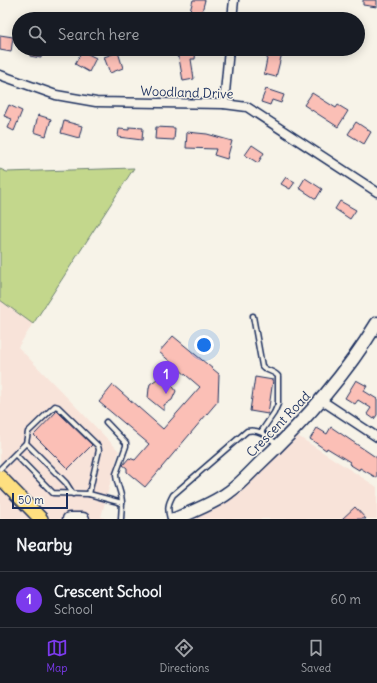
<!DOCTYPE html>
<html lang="en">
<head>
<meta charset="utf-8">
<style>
	body { margin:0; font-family:Delius,sans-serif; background:#20242c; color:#f1f3f6 }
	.scale { position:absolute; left:12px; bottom:10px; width:56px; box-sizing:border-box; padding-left:4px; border:2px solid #1b2f5e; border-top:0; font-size:11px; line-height:14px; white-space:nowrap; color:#1b2f5e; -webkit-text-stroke:3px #f7f3e8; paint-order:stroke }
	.you { position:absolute; left:204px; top:345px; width:14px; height:14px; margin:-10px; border:3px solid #fff; border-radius:50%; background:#1a73e8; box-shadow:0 0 0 6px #1a73e833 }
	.badge { display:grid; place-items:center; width:26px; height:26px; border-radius:50%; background:#7c3aed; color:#fff; font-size:13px; font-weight:700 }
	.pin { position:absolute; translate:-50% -33px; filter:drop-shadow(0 1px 2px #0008) }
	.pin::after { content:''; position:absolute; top:21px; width:14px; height:12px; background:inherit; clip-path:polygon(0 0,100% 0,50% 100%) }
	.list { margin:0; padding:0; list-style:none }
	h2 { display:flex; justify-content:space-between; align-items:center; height:52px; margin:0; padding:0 16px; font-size:17px }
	h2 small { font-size:13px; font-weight:400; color:#9ea1a6 }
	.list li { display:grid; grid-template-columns:26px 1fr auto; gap:12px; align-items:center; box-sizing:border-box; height:56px; padding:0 16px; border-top:1px solid #363941 }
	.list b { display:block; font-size:15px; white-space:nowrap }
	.list p { margin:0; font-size:13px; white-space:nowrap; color:#9ea1a6 }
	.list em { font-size:13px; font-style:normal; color:#9ea1a6 }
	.icon { flex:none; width:22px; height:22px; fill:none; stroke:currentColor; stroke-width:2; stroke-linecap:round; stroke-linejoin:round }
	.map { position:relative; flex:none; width:377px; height:519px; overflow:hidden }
	.search { position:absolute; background:#171b24; box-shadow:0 2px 10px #0003; left:12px; right:12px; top:12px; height:44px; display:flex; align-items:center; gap:10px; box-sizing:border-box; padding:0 14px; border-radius:22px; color:#9ea1a6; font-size:15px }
	.sheet { height:108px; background:#171b24 }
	nav { display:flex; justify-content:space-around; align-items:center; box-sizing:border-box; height:56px; border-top:1px solid #363941; background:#171b24; font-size:11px; color:#9ea1a6 }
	nav a { display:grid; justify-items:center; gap:2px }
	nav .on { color:#7c3aed }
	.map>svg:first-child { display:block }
	.built { fill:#f8e3d9 }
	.green { fill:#c3d78c; stroke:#6f8375 }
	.building { fill:#fbbfb6; stroke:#1b2f5e }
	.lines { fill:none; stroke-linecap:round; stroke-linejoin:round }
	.lane-casing { stroke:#1b2f5e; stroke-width:7 }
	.street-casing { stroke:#1b2f5e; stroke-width:11 }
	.secondary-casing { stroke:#1b2f5e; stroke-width:15 }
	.primary-casing { stroke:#1b2f5e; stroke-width:16 }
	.lane { stroke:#f7f3e8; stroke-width:4 }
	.street { stroke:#f7f3e8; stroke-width:8 }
	.secondary { stroke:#f7f3e8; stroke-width:12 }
	.primary { stroke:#fedf80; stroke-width:13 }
	.labels { text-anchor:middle; stroke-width:3; stroke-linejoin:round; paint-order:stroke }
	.street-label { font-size:13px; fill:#1b2f5e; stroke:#f7f3e8 }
</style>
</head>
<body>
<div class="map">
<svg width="377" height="519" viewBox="0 0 377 519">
	<rect width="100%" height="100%" fill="#f7f3e8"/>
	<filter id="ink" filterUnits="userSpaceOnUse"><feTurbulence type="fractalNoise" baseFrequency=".025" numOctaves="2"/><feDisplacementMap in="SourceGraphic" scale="8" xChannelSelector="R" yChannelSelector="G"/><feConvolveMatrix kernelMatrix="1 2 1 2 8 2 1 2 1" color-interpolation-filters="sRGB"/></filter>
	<g filter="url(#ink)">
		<g class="built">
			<polygon points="0,300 33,324 18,347 119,451 101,517 107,519 0,519"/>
			<polygon points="293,433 377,487 377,519 170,519 232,487"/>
		</g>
		<polygon class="green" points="134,168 33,324 0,300 0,169 7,172"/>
		<g class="building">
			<polygon points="193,0 205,0 200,19 180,19 181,12 189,15"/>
			<polygon points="363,0 377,0 377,7 363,5"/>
			<polygon points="0,35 13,37 11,52 0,50"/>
			<polygon points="31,49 42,49 41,58 30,56"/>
			<polygon points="178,49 196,49 195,59 191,59 194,79 183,81 179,58 177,57"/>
			<polygon points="269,49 283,49 276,77 264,74"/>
			<polygon points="82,51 96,58 89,72 75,64"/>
			<polygon points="118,52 123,68 110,73 104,57"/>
			<polygon points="266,89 284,95 281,103 272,100 270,105 261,102"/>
			<polygon points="312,93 336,108 338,105 348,111 338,127 304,105"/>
			<polygon points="9,105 22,111 14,131 8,128 12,119 4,116"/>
			<polygon points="38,115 51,119 46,136 34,132"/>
			<polygon points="64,121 82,126 79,138 61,133"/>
			<polygon points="356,122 371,132 364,144 348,134"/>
			<polygon points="129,127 143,128 142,140 118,137 119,129 129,130"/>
			<polygon points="156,127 175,128 174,140 155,139"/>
			<polygon points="187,132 207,134 232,141 227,159 214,155 216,149 186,148"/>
			<polygon points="252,145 264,153 258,163 245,155"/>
			<polygon points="286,177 295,182 290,189 281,184"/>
			<polygon points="305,178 322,189 316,199 299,188"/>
			<polygon points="340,201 356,210 350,219 335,209"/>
			<polygon points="173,336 219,374 218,401 145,487 127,472 127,468 123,465 129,458 135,460 149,444 99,402 113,385 163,429 200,387 159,352"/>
			<polygon points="160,377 169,381 176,391 172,400 164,405 164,411 148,398 149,388 150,384"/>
			<polygon points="255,377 273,380 268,414 250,411"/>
			<polygon points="356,380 367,386 364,391 377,399 377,415 374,419 367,414 371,408 358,400 355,404 345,398"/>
			<polygon points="57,411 92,445 68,469 34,435"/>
			<polygon points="331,427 377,458 377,478 360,468 359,470 349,464 350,462 327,448 326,450 310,439 317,428 327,434"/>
			<polygon points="355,507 366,519 342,519"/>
		</g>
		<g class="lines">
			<defs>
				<g id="lane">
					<path d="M253,316L262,366C267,372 273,370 278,376V404L274,413L261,432"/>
					<path d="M106,422L126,443V446L116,474C116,484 122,492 122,503"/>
					<polyline points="26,443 66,483 73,494"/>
					<polyline points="0,469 26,443 28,432 55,406 58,407 98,446 99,450 89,494 53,493 15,454"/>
					<polyline points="89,494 122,503 121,519"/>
					<path d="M170,519C167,508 168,504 173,495L247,431C260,428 268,437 278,445"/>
				</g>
				<g id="street">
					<polyline points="232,19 234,0"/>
					<polyline points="0,75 56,95 96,102 224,104 247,107 377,192"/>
					<polyline points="224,104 229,49"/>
					<polyline points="321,400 377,437"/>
				</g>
				<g id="secondary">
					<polyline points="69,519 83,519"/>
					<path d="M175,519C192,512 215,503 229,492C240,484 249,474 258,465C303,423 345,376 377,323"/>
				</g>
				<polyline id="primary" points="0,477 41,519"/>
			</defs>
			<use href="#lane" class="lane-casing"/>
			<use href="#street" class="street-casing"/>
			<use href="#secondary" class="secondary-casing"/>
			<use href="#primary" class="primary-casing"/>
			<use href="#lane" class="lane"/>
			<use href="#street" class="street"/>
			<use href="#secondary" class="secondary"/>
			<use href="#primary" class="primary"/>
		</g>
	</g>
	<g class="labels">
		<g class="street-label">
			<text transform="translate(187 92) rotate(2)" y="5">Woodland Drive</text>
			<text transform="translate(278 424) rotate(-46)" y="5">Crescent Road</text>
		</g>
	</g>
</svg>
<div class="scale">50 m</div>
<div class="you"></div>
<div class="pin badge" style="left:166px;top:394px">1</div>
<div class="search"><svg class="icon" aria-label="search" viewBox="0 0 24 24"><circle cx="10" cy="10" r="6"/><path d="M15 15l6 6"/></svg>Search here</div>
</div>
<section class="sheet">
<h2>Nearby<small></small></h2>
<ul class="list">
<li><span class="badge">1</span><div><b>Crescent School</b><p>School</p></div><em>60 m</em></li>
</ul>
</section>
<nav>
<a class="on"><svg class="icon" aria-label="map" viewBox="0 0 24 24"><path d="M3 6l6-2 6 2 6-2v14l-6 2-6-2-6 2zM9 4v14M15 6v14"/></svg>Map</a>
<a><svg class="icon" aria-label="directions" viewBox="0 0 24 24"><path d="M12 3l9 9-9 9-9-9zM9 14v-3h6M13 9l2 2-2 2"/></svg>Directions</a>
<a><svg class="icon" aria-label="saved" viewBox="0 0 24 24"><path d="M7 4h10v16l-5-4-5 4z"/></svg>Saved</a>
</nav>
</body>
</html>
